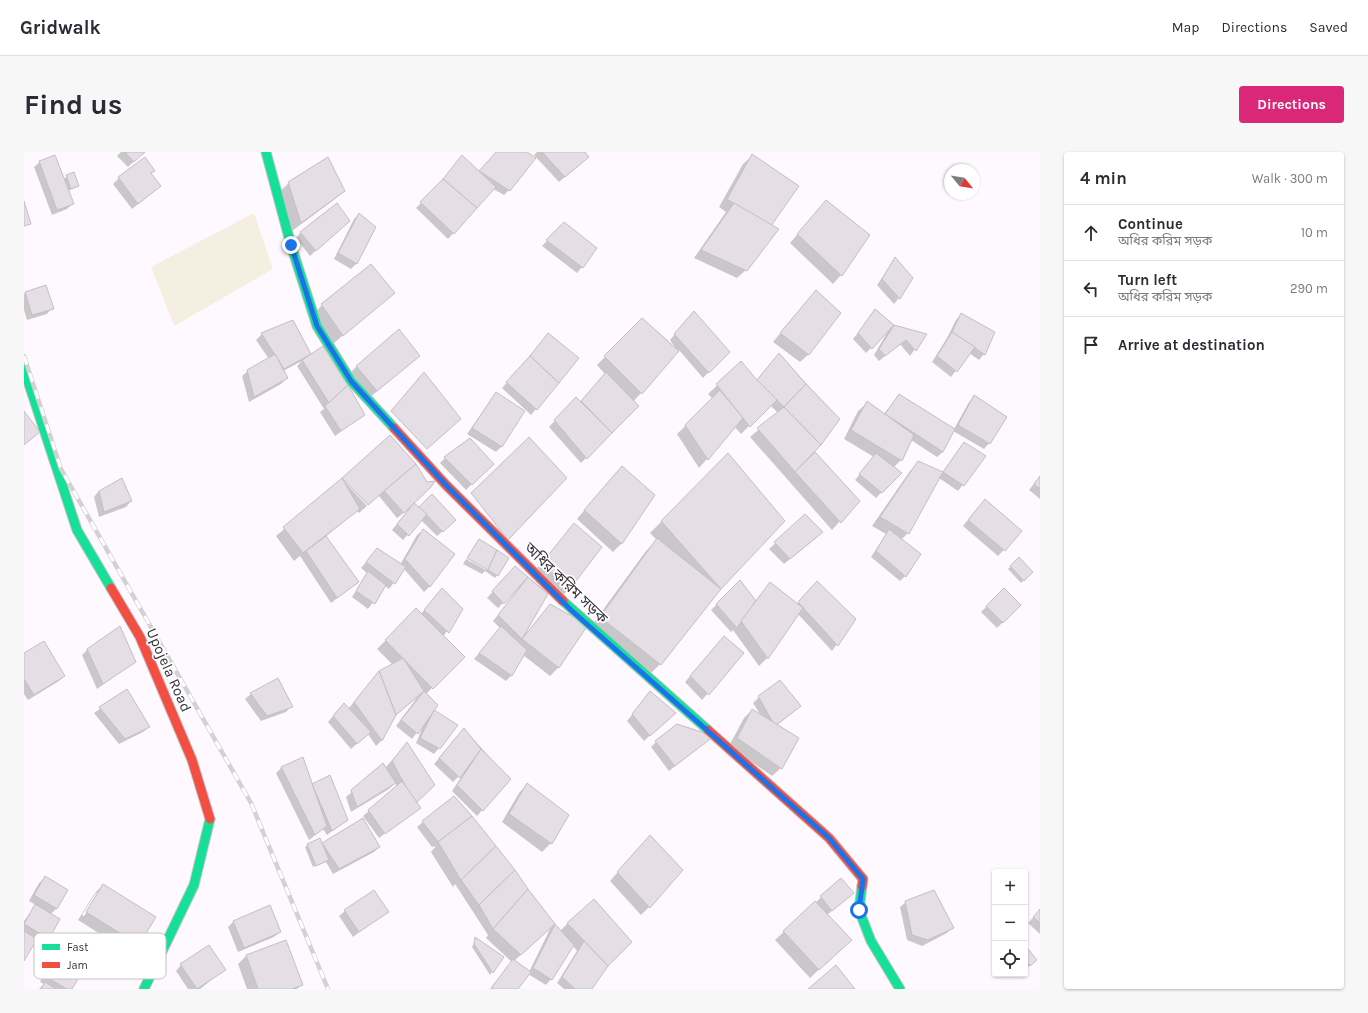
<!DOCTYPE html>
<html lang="en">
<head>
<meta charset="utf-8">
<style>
	body { margin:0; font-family:Karla,"Noto Sans Bengali",sans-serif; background:#f7f7f7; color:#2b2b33 }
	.controls { position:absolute; right:12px; bottom:12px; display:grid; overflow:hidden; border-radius:4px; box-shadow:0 1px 3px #0004 }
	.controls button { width:36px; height:36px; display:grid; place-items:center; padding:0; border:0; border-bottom:1px solid #e1e1e2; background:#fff; color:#2b2b33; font:20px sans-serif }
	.compass { position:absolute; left:920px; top:12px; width:36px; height:36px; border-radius:50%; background:#fff; box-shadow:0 1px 3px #0004; rotate:120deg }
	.stop { position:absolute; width:12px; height:12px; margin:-9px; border:3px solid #1a73e8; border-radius:50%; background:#fff }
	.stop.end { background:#1a73e8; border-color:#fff; box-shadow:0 1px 4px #0008 }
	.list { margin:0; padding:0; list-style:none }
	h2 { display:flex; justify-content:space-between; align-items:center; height:52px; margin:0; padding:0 16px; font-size:17px }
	h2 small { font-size:13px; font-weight:400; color:#7c7c81 }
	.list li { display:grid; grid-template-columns:26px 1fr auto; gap:12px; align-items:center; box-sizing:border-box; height:56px; padding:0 16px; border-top:1px solid #e1e1e2 }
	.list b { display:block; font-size:15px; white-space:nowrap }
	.list p { margin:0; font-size:13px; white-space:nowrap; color:#7c7c81 }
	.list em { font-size:13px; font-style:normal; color:#7c7c81 }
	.icon { flex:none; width:22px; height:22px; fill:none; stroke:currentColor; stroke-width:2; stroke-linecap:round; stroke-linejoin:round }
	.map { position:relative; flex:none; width:1016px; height:837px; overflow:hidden; border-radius:4px }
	header { display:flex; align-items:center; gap:24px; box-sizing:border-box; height:56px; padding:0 20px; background:#fff; border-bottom:1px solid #e1e1e2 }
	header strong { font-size:19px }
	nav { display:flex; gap:22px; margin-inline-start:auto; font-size:14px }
	.intro { display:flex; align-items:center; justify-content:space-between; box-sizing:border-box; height:96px; padding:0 24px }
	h1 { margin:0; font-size:28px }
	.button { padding:10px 18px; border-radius:4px; background:#db2777; color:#fff; font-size:14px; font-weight:700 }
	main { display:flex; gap:24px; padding:0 24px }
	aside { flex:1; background:#fff; border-radius:4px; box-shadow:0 1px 3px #0004 }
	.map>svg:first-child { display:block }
	.green { fill:#f5efe2 }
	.shadow { fill:#0003; fill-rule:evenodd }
	.building { fill:#e5dee5; stroke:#c3bfc4 }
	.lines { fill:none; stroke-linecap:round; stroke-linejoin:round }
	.fast-casing { stroke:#c7c3c8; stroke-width:11 }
	.jam-casing { stroke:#c7c3c8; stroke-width:11 }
	.fast { stroke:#16e098; stroke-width:9 }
	.jam { stroke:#f24e42; stroke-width:9 }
	.rail-casing { stroke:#d2d2d3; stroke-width:4.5 }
	.rail { stroke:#fff; stroke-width:3; stroke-dasharray:9; stroke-linecap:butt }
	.route { stroke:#1a73e8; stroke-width:5 }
	.labels { text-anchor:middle; stroke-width:3.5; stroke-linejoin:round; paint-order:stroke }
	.street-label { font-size:15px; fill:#363137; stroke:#fff }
	.key { fill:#fff; stroke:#c3c1c3; stroke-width:1 }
	.key-label { font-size:11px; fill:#363137 }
</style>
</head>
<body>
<header>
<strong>Gridwalk</strong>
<nav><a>Map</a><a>Directions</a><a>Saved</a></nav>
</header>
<div class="intro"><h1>Find us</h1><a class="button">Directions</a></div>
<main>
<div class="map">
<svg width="1016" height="837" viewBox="0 0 1016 837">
	<rect width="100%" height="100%" fill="#fdf9fe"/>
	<polygon class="green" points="230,61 249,117 150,174 127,115"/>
	<g class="shadow">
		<polygon points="97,0 120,0 104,15 93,4"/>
		<polygon points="473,0 501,0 485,38 480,43 469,37 424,87 392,56 414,34 455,20"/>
		<polygon points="513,0 560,0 558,10 535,30 510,3"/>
		<polygon points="728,4 746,74 722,118 713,126 670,106 702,60 695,55 719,12"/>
		<polygon points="16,10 39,27 50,21 54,34 44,39 49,51 43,57 28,63 10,15"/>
		<polygon points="130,18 127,22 136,34 108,57 89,32 95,26"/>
		<polygon points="265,31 320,39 311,47 268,79 256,39"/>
		<polygon points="794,58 817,123 809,132 766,91"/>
		<polygon points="335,62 351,76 332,112 327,117 310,107 330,67"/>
		<polygon points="540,71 558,115 553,121 518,94"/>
		<polygon points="319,74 286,104 272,86 277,80"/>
		<polygon points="871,107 875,146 870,152 853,133"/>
		<polygon points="2,141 28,156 23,162 3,168 0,158 0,142"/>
		<polygon points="369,141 310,191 290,162 298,153"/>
		<polygon points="784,148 785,202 776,210 749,190"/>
		<polygon points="851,159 869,173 901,183 886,204 876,192 855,209 850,203 864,179 842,201 829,187"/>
		<polygon points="937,162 960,202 955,208 945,201 927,225 908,210 923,186 932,168"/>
		<polygon points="665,166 704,200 679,226 655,198 609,250 613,254 557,311 525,275 552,246 556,250 581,222 573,213 618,167 652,197 646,188"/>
		<polygon points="268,169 287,203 339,263 311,284 296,260 300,257 273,214 278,209 259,219 263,226 257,232 225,250 218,224 224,219 245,207 232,188 238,182"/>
		<polygon points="519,188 554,206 507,263 478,236"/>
		<polygon points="755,202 815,267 789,300 834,349 808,378 726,285 754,261 746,253 717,282 711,275 675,316 653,282 689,247 684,242 717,211 732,229"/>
		<polygon points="395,204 344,247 324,223 333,214"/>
		<polygon points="472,241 478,294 472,300 443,282"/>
		<polygon points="875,243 930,277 945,250 951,244 965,291 960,297 929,279 919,300 913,305 887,288 877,308 869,316 876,321 852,346 831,328 850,305 820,287 834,259 843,251 860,262"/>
		<polygon points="366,285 389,351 395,356 408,344 425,374 413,384 397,368 379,388 368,378 385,357 373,366 355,344"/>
		<polygon points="940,292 960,305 934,339 915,326 884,381 877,388 881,424 876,429 847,405 862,382 848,374 886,319 894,311 918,321"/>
		<polygon points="704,303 759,369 696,436 636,512 625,523 565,477 622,399 633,388 626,381"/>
		<polygon points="421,306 468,312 442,338 416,311"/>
		<polygon points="590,323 630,343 597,392 589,400 553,367"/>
		<polygon points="1016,324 1016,347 1005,338"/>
		<polygon points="318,327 343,354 335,361 333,359 301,385 334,430 307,451 276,404 270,409 252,384"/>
		<polygon points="75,339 107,349 102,355 75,365 70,345"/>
		<polygon points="955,354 997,379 974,404 939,374"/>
		<polygon points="781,364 792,386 760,412 745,397"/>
		<polygon points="550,372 546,436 537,445 510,420"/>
		<polygon points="399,378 406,434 400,440 380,417 365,437 361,434 344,457 328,445 343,421 337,416 353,397 376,413 393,383"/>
		<polygon points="455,388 473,423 471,426 461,419 458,422 439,412 442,407 462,418 462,415 443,405"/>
		<polygon points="995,407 1007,420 997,431 984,417"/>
		<polygon points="491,415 523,442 499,485 526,454 563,473 534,516 526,524 499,503 487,524 482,529 450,507 476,476 469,469 494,438 493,437 474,456 463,446"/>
		<polygon points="716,430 731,449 746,431 773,452 787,435 831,467 808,499 774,462 743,506 735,514 709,478 707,480 687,458"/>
		<polygon points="418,437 437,457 419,485 439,505 402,542 409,558 415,596 410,602 392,591 401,570 388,587 372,574 395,543 371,564 357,589 352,594 344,582 327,597 304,570 314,558 324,557 355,520 369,513 353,497 392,458 397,462"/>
		<polygon points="980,437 996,453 973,476 957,460"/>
		<polygon points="700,485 719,501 678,548 661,530"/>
		<polygon points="64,497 110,510 73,537 58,503"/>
		<polygon points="0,502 40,524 35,529 4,548 0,542"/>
		<polygon points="103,538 125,575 119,580 95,592 70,561"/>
		<polygon points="626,540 645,566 620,589 603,569"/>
		<polygon points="227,542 267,554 262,560 237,569 221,547"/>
		<polygon points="735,545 776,554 753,573 757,616 748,624 705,594 720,566 728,558 736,562 729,551"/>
		<polygon points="440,577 486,627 453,664 428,639 440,621 439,620 429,630 410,612"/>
		<polygon points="683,589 645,619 627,595 632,590"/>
		<polygon points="378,597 392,650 396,655 355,686 339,664 373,635 371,631 365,637 327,660 322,645 359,613 361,616"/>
		<polygon points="278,607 288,634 323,668 303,683 299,677 285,688 252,621 257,616"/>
		<polygon points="503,632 543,664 527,691 518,700 478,670 495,641"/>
		<path d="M399,670L536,779L544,771L607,790L583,814L566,837H540L533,831L553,799L549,794L527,827L522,833L504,822L493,837H466L488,810L462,786L464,783L431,732L429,735L407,700L412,694L408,695L393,675ZM527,775L505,820L490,809L521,781Z"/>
		<polygon points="299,692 355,695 350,700 309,722 302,710 289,715 281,695 284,693"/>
		<polygon points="618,693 625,755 617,763 586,729"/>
		<polygon points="21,726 43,739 32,757 26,763 24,786 19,792 12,788 0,807 0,769 12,753 5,749 15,731"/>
		<polygon points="817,727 823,746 803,763 818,796 786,826 751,788"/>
		<path d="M79,733L114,792L105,800L54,768L71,741ZM72,741H74L60,764L58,763Z"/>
		<polygon points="882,750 928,776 923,781 898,794 883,788 876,755"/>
		<polygon points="245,754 256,780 250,785 214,800 204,775 209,770"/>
		<polygon points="1016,758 1016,782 1004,771"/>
		<polygon points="321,759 363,759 329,785 315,764"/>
		<polygon points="452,786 478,805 466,823 448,795"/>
		<polygon points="261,789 277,833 273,837 223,837 214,812 222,804"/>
		<polygon points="1001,795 1012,808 1003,816 1001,814"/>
		<polygon points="37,798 47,837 15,837 20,832 16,830 31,803"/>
		<polygon points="157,813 200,818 176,837 164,837 152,819"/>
	</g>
	<g class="building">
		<polygon points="101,0 121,0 110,10"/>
		<polygon points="472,0 503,0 512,6 486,39 455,19"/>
		<polygon points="518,0 561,0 565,5 541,25"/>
		<polygon points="728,2 775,34 747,74 703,47"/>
		<polygon points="31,3 50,52 33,58 15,9"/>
		<polygon points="438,3 472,35 453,56 419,27"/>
		<polygon points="121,5 131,19 127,21 137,34 114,52 94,25"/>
		<polygon points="304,5 321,39 277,71 264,30"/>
		<polygon points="50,20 55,34 47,37 42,23"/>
		<polygon points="419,27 453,56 430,82 396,50"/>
		<polygon points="802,48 846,83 818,124 773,82"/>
		<polygon points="0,49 7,72 0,74"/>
		<polygon points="313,51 326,69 292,99 276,80"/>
		<polygon points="710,51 755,77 723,119 677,98"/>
		<polygon points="335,61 352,75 333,112 314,101"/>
		<polygon points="540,70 573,96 559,116 522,88"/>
		<polygon points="871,105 889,126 876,147 858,127"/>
		<polygon points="347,112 371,141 319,184 297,152"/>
		<polygon points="22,133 30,157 8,163 1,140"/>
		<polygon points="792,138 817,161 785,203 756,181"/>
		<polygon points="851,157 870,173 848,197 834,181"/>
		<polygon points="670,159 706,200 685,221 650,182"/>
		<polygon points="937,161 971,180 961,203 928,180"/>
		<polygon points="618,166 655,199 618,242 580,204"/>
		<polygon points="269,168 287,202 260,217 237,181"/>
		<polygon points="870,173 903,182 892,199 882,188 861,204 855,197"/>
		<polygon points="375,177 396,204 353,239 332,214"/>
		<polygon points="928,180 951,195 933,220 913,204"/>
		<polygon points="524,181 555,206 535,231 506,204"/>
		<polygon points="299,194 324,233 305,251 278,208"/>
		<polygon points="755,201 782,232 760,255 733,228"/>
		<polygon points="251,202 264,226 230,245 223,218"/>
		<polygon points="506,204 535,231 513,258 482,230"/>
		<polygon points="717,209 733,228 753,248 726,275 692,232"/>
		<polygon points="400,220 437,267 403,297 367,259"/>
		<polygon points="582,220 615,254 588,281 557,249"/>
		<polygon points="782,232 816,267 797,293 760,255"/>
		<polygon points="324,233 341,263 317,279 301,254"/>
		<polygon points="696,238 719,266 684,308 661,273"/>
		<polygon points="472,240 501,259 478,295 448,276"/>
		<polygon points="875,242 931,277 919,300 861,262"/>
		<polygon points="950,243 983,265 966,292 934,273"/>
		<polygon points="552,245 588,281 563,307 530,268"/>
		<polygon points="843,249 890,283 878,309 827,278"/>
		<polygon points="760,255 797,293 771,320 733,276"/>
		<polygon points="0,259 16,280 0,293"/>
		<polygon points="366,283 392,312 344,353 318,326"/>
		<polygon points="505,285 543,326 484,388 447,341"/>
		<polygon points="446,286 470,312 448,333 420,305"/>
		<polygon points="940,290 962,304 940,334 919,320"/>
		<polygon points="791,300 836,349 817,371 771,320"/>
		<polygon points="704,301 761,369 697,437 637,369"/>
		<polygon points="852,301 878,321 858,341 835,322"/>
		<polygon points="894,309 919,320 885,382 856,365"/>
		<polygon points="392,312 403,330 411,329 407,335 380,361 360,339"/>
		<polygon points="598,314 631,343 598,392 560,358"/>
		<polygon points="1016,324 1016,337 1010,332"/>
		<polygon points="98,326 108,349 80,360 75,339"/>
		<polygon points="318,326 336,357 279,401 259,375"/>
		<polygon points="408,342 432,368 419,380 395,355"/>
		<polygon points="961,347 998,379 981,399 944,368"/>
		<polygon points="390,351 403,362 385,384 373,372"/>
		<polygon points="781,362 799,380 766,407 750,390"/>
		<polygon points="550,371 578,395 546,437 518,411"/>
		<polygon points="399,377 431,402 406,435 381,407"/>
		<polygon points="865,377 897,402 882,425 852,399"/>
		<polygon points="302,384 335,430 313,446 282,399"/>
		<polygon points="633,386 697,437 637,513 576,465"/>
		<polygon points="455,387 473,398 464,418 443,406"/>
		<polygon points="353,396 382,415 371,432 342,410"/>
		<polygon points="473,398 485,406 474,424 464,418"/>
		<polygon points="995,405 1009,420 1000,429 986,414"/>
		<polygon points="491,414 504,425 480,452 468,439"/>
		<polygon points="344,419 362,433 351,452 332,439"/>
		<polygon points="504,425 524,442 498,487 474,463"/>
		<polygon points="716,428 732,449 713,476 692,452"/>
		<polygon points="793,429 832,467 814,494 774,450"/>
		<polygon points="746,430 779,456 744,507 717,469"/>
		<polygon points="418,436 439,457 425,481 400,458"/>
		<polygon points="980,436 997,453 979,471 962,454"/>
		<polygon points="526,452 564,473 535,516 498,487"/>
		<polygon points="392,456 441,505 409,537 361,488"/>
		<polygon points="96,474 112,510 79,532 63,497"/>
		<polygon points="477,474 503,498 488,524 455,501"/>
		<polygon points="700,484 720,501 685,543 666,524"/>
		<polygon points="20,489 41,524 10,543 0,527 0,501"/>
		<polygon points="379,506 400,539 372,563 355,519"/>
		<polygon points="355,519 372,563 358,589 330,550"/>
		<polygon points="254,526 269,555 243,564 226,541"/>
		<polygon points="756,528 777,554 751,574 734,544"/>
		<polygon points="103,537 126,575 101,587 75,555"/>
		<polygon points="400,539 414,553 394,582 377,568"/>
		<polygon points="626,539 652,561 626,584 608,562"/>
		<polygon points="320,551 347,580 333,592 309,564"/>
		<polygon points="728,557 775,586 758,617 713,586"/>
		<polygon points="410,558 434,573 416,597 396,586"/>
		<polygon points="653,572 690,584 651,614 631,589"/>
		<polygon points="440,576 457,597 436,626 415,606"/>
		<polygon points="383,590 411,633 391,652 368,609"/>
		<polygon points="457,597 487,627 459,659 433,633"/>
		<polygon points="279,605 303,674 291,683 257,615"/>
		<polygon points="359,611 372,631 333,655 327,638"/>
		<polygon points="306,623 324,668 308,679 288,632"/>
		<polygon points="378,629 397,656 361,682 344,658"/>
		<polygon points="503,631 545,663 528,692 485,662"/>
		<polygon points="430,644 448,664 414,690 398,669"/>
		<polygon points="448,664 472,694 437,728 414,690"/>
		<polygon points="339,666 356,695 315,717 298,691"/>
		<polygon points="626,683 659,718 626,756 593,720"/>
		<polygon points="296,686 305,708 292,714 283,692"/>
		<polygon points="472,694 491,718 455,753 437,728"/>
		<polygon points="491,718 504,737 469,777 455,753"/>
		<polygon points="21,724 44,738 33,757 10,743"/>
		<polygon points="817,726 830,741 808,759 796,744"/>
		<polygon points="79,732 132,765 115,793 62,760"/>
		<polygon points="504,737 531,772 497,803 469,777"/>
		<polygon points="350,738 365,760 335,780 320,758"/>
		<polygon points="910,738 930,776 904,788 888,783 881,749"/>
		<polygon points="570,747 608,790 584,814 543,771"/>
		<polygon points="791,749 828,788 795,818 759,779"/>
		<polygon points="11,752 36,767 25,787 0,772"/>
		<polygon points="246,753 257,780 220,796 209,769"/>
		<polygon points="1016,757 1016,771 1009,765"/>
		<polygon points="531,772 550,793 528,828 509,816"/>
		<polygon points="0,779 13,787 0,809"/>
		<polygon points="451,785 480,805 469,821 450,792"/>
		<polygon points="262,788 279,833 268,837 234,837 222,803"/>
		<polygon points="560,789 584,814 568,837 551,837 538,825"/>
		<polygon points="185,793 202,818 173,837 156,812"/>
		<polygon points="1001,793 1013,808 1006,814 1001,808"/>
		<polygon points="37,796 63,812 48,837 43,837 20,824"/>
		<polygon points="489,807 507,820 494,837 469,837 468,835"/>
		<polygon points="812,813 831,837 784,837"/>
		<polygon points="21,830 32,837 17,837"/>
	</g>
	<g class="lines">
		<defs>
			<g id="fast">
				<polyline points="242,0 267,93 293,174 327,229 370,276"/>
				<polyline points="0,217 53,378 87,436"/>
				<polyline points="539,449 684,578"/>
				<polyline points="838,734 835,758 847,789 876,837"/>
				<polyline points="120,837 170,733 186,667"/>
			</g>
			<g id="jam">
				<polyline points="370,276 422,333 539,449"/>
				<polyline points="87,436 116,485 168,608 186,667"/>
				<polyline points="684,578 805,686 839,727 838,734"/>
			</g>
		</defs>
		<use href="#fast" class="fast-casing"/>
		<use href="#jam" class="jam-casing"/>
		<use href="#fast" class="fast"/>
		<use href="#jam" class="jam"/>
		<defs>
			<polyline id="rail" points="0,204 37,317 227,651 304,837"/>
		</defs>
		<use href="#rail" class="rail-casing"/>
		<use href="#rail" class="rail"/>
	</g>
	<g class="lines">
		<polyline class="route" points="267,93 293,174 327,229 422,333 547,458 805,686 839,727 835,758"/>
	</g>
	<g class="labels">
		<g class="street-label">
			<text transform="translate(542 431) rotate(44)" y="5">অধির করিম সড়ক</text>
			<text transform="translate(145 518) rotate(66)" y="5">Upojela Road</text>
		</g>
	</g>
	<rect x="10" y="781" width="132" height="46" rx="6" class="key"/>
	<rect x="18" y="792" width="18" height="6" fill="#16e098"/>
	<rect x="18" y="810" width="18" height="6" fill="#f24e42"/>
	<g class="key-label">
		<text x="43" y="799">Fast</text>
		<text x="43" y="817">Jam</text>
	</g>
</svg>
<div class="controls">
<button>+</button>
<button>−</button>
<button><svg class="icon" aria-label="locate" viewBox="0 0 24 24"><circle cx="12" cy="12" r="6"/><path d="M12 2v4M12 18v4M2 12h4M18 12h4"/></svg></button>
</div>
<svg class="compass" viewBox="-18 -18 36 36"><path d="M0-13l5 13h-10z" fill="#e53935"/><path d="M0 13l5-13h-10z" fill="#7c7c81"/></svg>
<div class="stop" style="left:835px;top:758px"></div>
<div class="stop end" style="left:267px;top:93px"></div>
</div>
<aside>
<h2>4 min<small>Walk · 300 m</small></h2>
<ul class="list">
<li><svg class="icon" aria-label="ahead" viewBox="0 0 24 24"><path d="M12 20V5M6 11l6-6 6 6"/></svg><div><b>Continue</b><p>অধির করিম সড়ক</p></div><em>10 m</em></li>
<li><svg class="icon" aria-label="left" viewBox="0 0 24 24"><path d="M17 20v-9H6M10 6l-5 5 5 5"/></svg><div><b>Turn left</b><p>অধির করিম সড়ক</p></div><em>290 m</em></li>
<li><svg class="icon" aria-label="arrive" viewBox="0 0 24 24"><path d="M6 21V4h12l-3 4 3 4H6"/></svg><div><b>Arrive at destination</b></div></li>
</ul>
</aside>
</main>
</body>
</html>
